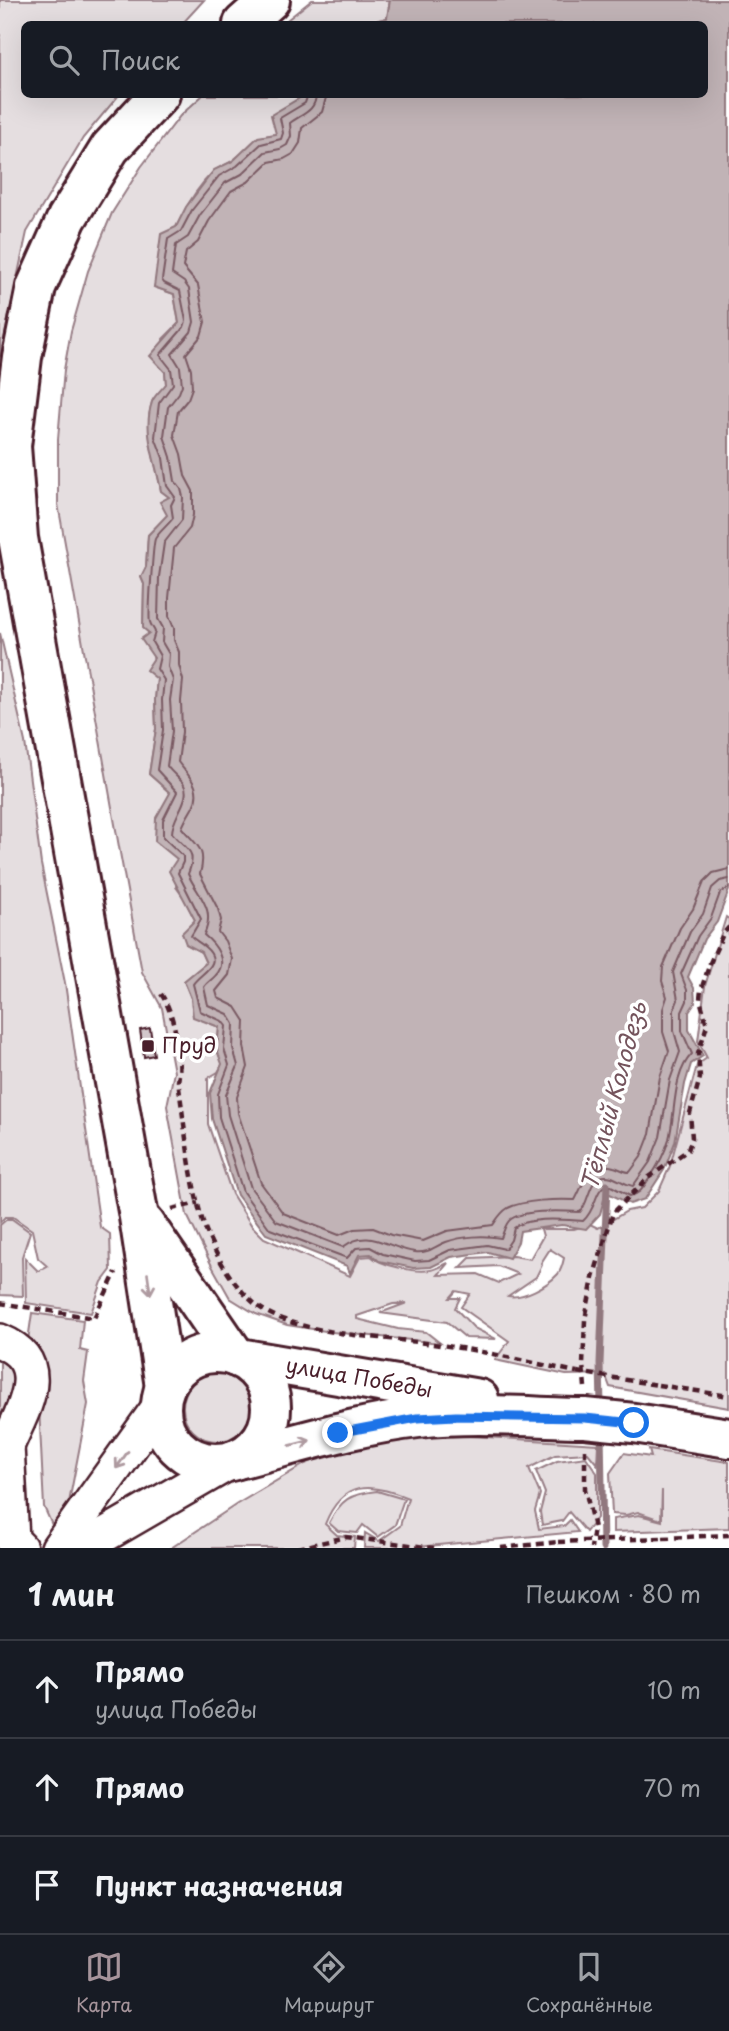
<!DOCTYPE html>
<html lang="ru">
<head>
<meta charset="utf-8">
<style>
	body { margin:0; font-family:"Playpen Sans",sans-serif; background:#242831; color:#f1f3f6 }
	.stop { position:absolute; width:21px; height:21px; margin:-16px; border:5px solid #1a73e8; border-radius:50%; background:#fff }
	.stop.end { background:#1a73e8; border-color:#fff; box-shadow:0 2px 7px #0008 }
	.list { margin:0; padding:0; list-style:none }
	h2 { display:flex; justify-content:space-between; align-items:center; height:91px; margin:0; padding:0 28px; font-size:30px }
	h2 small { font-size:23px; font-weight:400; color:#9ea1a6 }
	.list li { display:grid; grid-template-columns:46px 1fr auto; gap:21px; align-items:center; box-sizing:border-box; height:98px; padding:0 28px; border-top:2px solid #363941 }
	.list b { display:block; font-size:26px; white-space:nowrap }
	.list p { margin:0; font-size:23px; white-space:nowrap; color:#9ea1a6 }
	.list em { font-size:23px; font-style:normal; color:#9ea1a6 }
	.icon { flex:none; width:38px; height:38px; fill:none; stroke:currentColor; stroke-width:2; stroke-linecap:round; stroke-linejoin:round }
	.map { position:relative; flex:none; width:729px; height:1548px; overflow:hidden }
	.search { position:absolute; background:#171b24; box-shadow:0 7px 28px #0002; left:21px; right:21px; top:21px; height:77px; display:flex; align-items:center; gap:18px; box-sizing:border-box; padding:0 24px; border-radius:10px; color:#9ea1a6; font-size:26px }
	.sheet { height:385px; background:#171b24 }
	nav { display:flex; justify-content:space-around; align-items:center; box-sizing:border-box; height:98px; border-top:2px solid #363941; background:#171b24; font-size:19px; color:#9ea1a6 }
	nav a { display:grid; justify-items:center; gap:4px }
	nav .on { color:#a6949b }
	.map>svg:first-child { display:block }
	.green { fill:#e5dee0; stroke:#987e86; stroke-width:2; fill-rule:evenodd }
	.water { fill:#c1b3b6; stroke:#91787e; stroke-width:2 }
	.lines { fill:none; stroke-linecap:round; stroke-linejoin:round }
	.shore { stroke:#7a5a63; stroke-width:2 }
	.stream { stroke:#91787e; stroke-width:7 }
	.building { fill:#d2c7cb; stroke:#4a1f2b; stroke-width:2 }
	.minor-casing { stroke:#4a1f2b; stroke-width:38 }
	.major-casing { stroke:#4a1f2b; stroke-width:44 }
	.path { stroke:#4a1f2b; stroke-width:4.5; stroke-dasharray:7 5; stroke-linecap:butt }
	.minor { stroke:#fff; stroke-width:33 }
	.major { stroke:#fff; stroke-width:38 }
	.major-bridge-casing { stroke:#4a1f2b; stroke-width:44; stroke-linecap:butt }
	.path-bridge { stroke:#4a1f2b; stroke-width:4.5; stroke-dasharray:7 5; stroke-linecap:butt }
	.major-bridge { stroke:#fff; stroke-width:38 }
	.oneway { stroke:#ae9aa0 }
	.route { stroke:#1a73e8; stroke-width:9 }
	.poi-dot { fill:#4a1f2b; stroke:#fff; stroke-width:2.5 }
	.labels { text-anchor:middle; stroke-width:7; stroke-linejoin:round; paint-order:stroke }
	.poi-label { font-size:21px; fill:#4a1f2b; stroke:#fff; text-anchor:start }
	.street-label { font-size:21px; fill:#4a1f2b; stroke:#fff }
	.water-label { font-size:23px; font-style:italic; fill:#74535c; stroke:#fff }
</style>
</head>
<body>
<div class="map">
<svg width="729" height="1548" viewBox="0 0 729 1548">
	<rect width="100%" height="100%" fill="#fff"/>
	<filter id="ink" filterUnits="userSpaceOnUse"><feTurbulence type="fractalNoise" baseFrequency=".0143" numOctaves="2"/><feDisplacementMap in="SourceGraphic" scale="14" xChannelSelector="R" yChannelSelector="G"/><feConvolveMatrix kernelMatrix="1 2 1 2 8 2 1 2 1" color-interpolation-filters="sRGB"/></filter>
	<g filter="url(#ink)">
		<g class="green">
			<polygon points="0,0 204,0 182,24 24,24 24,94 119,95 83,138 27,232 0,357"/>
			<polygon points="312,0 390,0 387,18 363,24 282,24"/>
			<path d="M203,95H300L301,97L276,134C247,138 253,147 232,161C226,165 218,167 213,172C181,203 169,246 154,287L174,294L179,323L163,339L166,384C162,390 154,396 152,402C143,433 156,461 161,491L169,497L168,515L148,535L146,567L141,577L144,584L143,627L149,633L157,679L155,700L156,729L149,774L171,793L156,818L177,859L176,887L184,898L195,920L186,944L201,952L206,963L184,981L191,998L193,1016L219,1027L217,1050L223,1064L218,1072L208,1078V1124L232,1194L252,1226L264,1238L350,1276L360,1257L371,1256C381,1266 417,1273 431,1270C437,1269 443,1265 448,1263L438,1275L478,1274L499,1283L518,1274L498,1266L460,1268L470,1258L513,1256L530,1259L543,1236L541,1229H574L590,1224L598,1228L627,1211L642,1208L659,1191L670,1166L697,1065L707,1058L698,1041L705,986L726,917L729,919V1408L610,1387L605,1374L566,1375L495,1360L509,1341L461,1307L470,1294L456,1291L450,1298H460L455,1308L474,1328L496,1339L466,1338L447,1322L380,1313L407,1303L393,1304L357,1316V1319L398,1329L426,1332L440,1343L332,1332L287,1325L256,1314L230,1298L212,1266L187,1215L167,1106L174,1072L162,1008L142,972L121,858L58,504V439L64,370L71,331L88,271L112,213L141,167L180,116ZM550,1249L564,1258C563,1263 561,1270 558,1274C547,1286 523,1299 508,1296L536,1277L542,1265L541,1263Z"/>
			<polygon points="0,633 25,742 41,864 65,983 100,1227 110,1234 111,1270 102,1282 91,1313 26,1303 25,1258 38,1271 47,1266 38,1258 32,1230 13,1217 5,1217 0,1222"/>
			<polygon points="7,1219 12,1219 30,1232 22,1257 23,1296 0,1295 0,1225"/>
			<polygon points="32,1313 83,1320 80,1350 88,1352 84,1381 88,1404 66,1518 58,1526 52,1525 44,1507 37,1366 27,1347"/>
			<polygon points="0,1357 16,1376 20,1394 0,1432"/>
			<circle cx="217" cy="1407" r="34"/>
			<path d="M421,1433L598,1444L597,1464L588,1453L555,1455L529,1468L540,1494L535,1511L539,1529L564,1526L570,1520L578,1532L406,1548H364L365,1533L379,1541L400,1526L408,1498C370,1482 342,1481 325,1524L337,1535L355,1537L354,1548H171L237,1504L305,1464L343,1448Z"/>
			<polygon points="649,1450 729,1462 729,1528 613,1532 613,1519 639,1515 662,1521 662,1490 661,1520 638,1512 626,1515 612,1514 610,1473 624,1453 651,1457"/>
			<polygon points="586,1457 597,1473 597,1518 586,1532 569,1512 562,1521 542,1525 540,1512 545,1493 536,1471 557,1461"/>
			<path d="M377,1491L404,1499L395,1525L378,1537L363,1525L357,1533L338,1531L329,1523C341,1499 350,1494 377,1491Z"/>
		</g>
		<path class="water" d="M390,0H729V890L717,922L704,939L688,977L694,988L695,1003L689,1012V1030L703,1056L691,1064L685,1084L675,1142L664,1170L645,1199L630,1204L606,1192L600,1214L586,1229L562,1225L520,1231L518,1242L509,1258L488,1252L451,1257L431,1267L413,1268L379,1261L371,1254L359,1255L350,1273L347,1266L266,1234L237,1195L212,1119L210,1093L222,1064L217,1050L219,1027L193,1017L191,998L184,981L206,963L201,952L186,944L182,933L195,920L169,871L177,859L155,841L156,818L170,793L149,774L156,729L155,700L157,679L146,670L154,658L141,639L149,633L143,628L144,584L141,577L146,567L148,535L167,515L160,502L169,497L161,491C156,461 142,432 152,402C154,396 162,389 166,384L165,372L150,356L179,323L174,294L154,287L161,234L176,227L186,207L214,170L233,161L258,137L276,134L271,115L301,97L300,95L704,94V24H362L387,18Z"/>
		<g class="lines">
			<g class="shore">
				<path d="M308,94L305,103L280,118L283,133L281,139L261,144L237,166L219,176L192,210L181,231L168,239L162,280L164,283L180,291L186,321L184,327L160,355L171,369L173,384L159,403L155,437L163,458L167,486L175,497L171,505L173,518C169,524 157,534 155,539C153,544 148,617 150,622C151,626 154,629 155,632L152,642L160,656L157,669L164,680L162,700L163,730L157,770L177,792L163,820V837L183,856V862L178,873L201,919L191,936C195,941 200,942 205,947C225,964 201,972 193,984L200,1011L222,1021L226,1026L224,1049L229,1065L218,1094L219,1117L243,1192L270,1229L347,1258L356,1248L370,1247L383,1254L415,1261L429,1260L450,1250L487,1245L505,1249L511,1240L514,1228C529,1216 565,1220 583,1221C597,1208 594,1193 604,1186H611L630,1196C641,1194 643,1187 649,1179C658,1166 665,1153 669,1139C676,1112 672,1074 692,1054L682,1031V1012L687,1001V990L681,974L698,936L711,918L720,893L729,888"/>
				<path d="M316,94C316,111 302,114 290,123L291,136L287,145L280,149L265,152L242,174L225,183L200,215L188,237L176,245L172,274L184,282L189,289L194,322L191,332L172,354L180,367L182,385L179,393L168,407L164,436L171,457L175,481L181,489L183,497L182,520L164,543L159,577L158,619L163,628L162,642L169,654L168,667L173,680L170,700L172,731L167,766C171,772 178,777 183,783C193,798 172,816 172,833C186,850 198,849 188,874C199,898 216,908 204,935C215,944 229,961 216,975C212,980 207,982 204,987L208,1005L228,1014L234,1024L233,1048L238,1066L226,1095L228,1115L251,1188L276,1221L343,1247C369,1227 387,1248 415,1252C428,1254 435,1246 446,1242C463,1236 484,1235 501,1238C504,1232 505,1223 511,1219C525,1209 564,1211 580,1212C591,1201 588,1170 612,1177C620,1180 626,1185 633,1186L650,1162L660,1137L670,1080L680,1052L674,1031V1010L678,1000L673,972L690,932L703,914L712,888L720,881L729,879"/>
				<path d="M327,94L322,112L302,128L300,143L293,154L284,159L269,162L248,182L231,191L209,221L198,242L186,252L183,267L198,285L205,322L201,336L186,354L191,369L192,388L188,399L178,411L174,435L181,454L185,476L193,491V515L190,528L174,548L169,598V616L174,628V640L179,652V665L183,680L181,701L182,732L178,762C189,777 203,787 193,807C189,814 185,820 182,828C197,846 207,848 200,874L218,909L221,920L218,932L225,941L232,959L229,975L216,991L218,998L236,1007L245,1021L244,1046L248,1067L237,1097L238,1113L261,1183L283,1213L339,1235L354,1229L373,1228L391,1235L423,1241L447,1231L493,1225C497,1219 501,1212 508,1208C523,1200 558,1199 575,1200C584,1184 588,1160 614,1167C619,1168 624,1172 630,1172L641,1157L650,1134L660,1077L669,1051L663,1032V1009L667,997L662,981L663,967L680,928L693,909L704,882L713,873L729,869"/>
			</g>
			<g class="stream">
				<polyline points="601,1407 600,1363 607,1185"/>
				<polyline points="601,1430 603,1548"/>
			</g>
		</g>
		<polygon class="building" points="150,1028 154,1055 144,1057 140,1030"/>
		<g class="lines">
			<defs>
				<g id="minor">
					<path d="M0,1341C54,1363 22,1410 7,1446"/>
					<polyline points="0,1452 7,1446 12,1540 20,1548"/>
					<polyline points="58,1548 161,1404"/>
					<polyline points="82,1548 234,1460"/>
				</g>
				<g id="major">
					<polyline points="243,24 270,0"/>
					<polyline points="160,94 110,148 67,218 36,287 22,357 11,446 18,538 139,1217 165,1387"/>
					<polyline points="145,1224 236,1357"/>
					<circle cx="216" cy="1408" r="55"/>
					<polyline points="239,1358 479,1399"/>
					<polyline points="634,1423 729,1438"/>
					<path d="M234,1460C294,1445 356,1425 418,1418C473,1412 530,1417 585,1418"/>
				</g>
			</defs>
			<use href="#minor" class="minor-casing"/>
			<use href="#major" class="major-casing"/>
			<g class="path">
				<path d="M161,994C174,1011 183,1060 178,1081C185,1126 190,1186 205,1228C216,1257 234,1288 259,1307C299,1336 390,1337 440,1345C486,1351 531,1363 577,1372"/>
				<polyline points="172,1209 198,1203"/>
				<polyline points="0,1303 94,1318 116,1272"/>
				<polyline points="658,1385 729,1396"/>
				<polyline points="585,1387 583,1365 585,1320 593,1278 613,1213 648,1178 688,1150 692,1138 690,1113 700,1078 698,1054 707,1025 700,999 701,990 710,963 723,934 729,927"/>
				<polyline points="585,1449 585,1489 594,1528 591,1548"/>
				<polyline points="663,1538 729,1535"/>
				<polyline points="298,1548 346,1537 434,1548"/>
				<polyline points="501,1548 558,1542"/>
			</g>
			<use href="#minor" class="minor"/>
			<use href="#major" class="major"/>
			<defs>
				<polyline id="major-bridge" points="585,1418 634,1423"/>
			</defs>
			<use href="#major-bridge" class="major-bridge-casing"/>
			<g class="path-bridge">
				<polyline points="577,1372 658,1385"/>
				<polyline points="558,1542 663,1538"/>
			</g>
			<use href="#major-bridge" class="major-bridge"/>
		</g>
		<defs><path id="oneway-shaft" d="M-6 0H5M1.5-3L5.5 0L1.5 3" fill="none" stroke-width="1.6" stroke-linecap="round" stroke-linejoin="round" transform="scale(1.75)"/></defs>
		<g class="oneway">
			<use href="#oneway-shaft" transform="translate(149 1284) rotate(82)"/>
			<use href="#oneway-shaft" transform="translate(300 1443) rotate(-15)"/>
			<use href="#oneway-shaft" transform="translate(122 1460) rotate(125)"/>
		</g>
	</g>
	<g class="lines" filter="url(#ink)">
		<polyline class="route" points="338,1433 417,1418 456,1416 585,1418 634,1423"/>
	</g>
	<rect class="poi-dot" x="141" y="1039" width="14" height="14" rx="3.5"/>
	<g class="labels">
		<g class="poi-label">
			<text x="162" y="1053">Пруд</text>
		</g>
		<g class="street-label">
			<text transform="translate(359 1378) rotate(10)" y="7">улица Победы</text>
		</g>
		<g class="water-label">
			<text transform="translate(614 1096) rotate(-75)" y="8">Тёплый Колодезь</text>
		</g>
	</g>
</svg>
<div class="stop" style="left:634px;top:1423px"></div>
<div class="stop end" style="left:338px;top:1433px"></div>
<div class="search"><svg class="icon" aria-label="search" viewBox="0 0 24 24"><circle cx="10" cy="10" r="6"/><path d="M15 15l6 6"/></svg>Поиск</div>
</div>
<section class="sheet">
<h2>1 мин<small>Пешком · 80 m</small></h2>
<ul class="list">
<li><svg class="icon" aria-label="ahead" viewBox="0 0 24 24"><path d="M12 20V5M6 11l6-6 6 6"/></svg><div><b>Прямо</b><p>улица Победы</p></div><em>10 m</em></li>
<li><svg class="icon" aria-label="ahead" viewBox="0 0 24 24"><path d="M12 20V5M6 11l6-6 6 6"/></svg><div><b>Прямо</b></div><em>70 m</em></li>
<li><svg class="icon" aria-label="arrive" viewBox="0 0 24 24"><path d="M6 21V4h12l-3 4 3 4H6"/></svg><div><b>Пункт назначения</b></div></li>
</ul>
</section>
<nav>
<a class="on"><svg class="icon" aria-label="map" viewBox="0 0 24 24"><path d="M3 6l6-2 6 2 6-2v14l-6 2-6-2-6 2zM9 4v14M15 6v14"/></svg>Карта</a>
<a><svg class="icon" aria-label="directions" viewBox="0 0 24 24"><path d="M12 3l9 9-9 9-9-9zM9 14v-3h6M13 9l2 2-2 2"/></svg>Маршрут</a>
<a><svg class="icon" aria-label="saved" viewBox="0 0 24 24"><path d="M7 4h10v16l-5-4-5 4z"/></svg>Сохранённые</a>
</nav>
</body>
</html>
